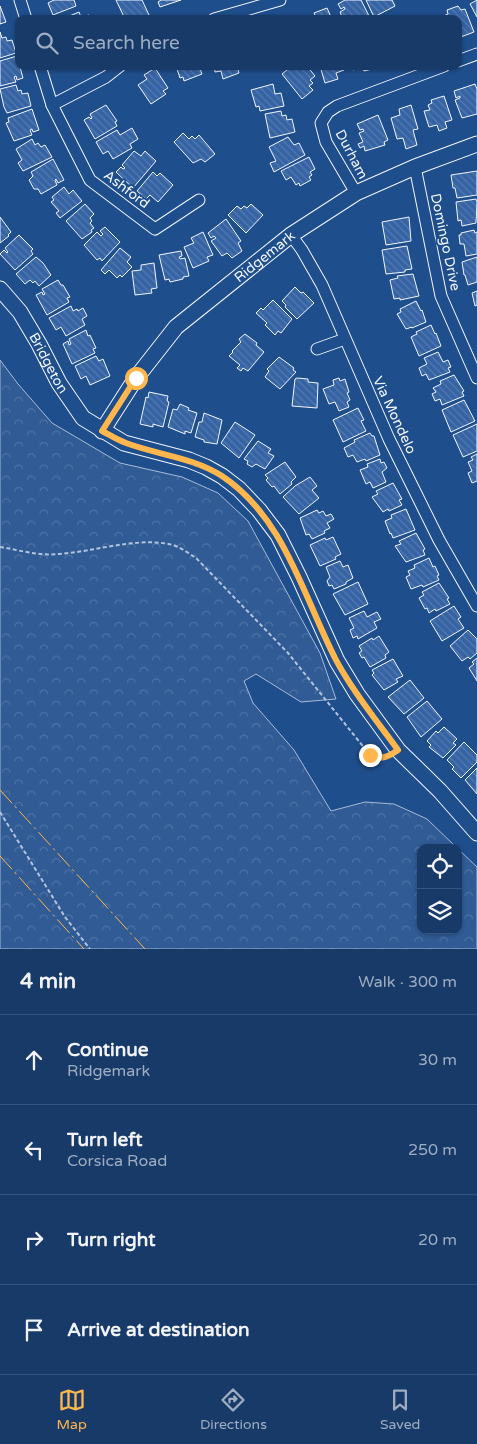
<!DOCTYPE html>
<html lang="en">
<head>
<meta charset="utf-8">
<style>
	body { margin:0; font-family:"Varela Round",sans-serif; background:#244571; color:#f1f3f6 }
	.controls { position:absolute; right:15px; bottom:15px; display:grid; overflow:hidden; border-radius:10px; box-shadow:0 1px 4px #0004 }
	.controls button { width:45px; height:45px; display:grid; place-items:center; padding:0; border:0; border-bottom:1px solid #36547d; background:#173a69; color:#f1f3f6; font:25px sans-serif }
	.stop { position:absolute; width:15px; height:15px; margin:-11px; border:4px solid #ffb74d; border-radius:50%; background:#fff }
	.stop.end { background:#ffb74d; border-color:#fff; box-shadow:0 1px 5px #0008 }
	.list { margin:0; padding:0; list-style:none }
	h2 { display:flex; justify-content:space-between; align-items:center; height:65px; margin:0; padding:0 20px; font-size:21px }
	h2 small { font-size:16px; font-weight:400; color:#9eadc0 }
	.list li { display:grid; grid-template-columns:32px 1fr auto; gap:15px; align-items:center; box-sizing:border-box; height:90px; padding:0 20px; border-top:1px solid #36547d }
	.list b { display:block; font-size:19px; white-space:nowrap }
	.list p { margin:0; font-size:16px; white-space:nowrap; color:#9eadc0 }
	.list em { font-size:16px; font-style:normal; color:#9eadc0 }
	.icon { flex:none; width:28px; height:28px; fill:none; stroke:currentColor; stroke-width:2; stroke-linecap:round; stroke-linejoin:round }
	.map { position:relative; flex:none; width:477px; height:949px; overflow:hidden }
	.search { position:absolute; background:#173a69; box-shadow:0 1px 4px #0004; left:15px; right:15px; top:15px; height:55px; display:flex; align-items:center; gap:12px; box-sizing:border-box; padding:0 18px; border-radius:10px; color:#9eadc0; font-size:19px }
	.sheet { height:425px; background:#173a69 }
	nav { display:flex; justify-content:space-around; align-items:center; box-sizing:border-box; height:70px; border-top:1px solid #36547d; background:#173a69; font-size:14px; color:#9eadc0 }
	nav a { display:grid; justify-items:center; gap:2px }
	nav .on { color:#ffb74d }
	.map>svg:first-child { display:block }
	.park { fill:url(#park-crowns); stroke:#a8bbd7 }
	.building { fill:url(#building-back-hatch); stroke:#f2f6ff }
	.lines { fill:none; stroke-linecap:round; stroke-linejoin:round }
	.street-casing { stroke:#f2f6ff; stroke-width:13 }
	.secondary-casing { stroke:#f2f6ff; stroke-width:17 }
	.path { stroke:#b3c4dc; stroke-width:2; stroke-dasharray:4 2.5; stroke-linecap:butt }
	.street { stroke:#1f4e8c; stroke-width:11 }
	.secondary { stroke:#1f4e8c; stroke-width:15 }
	.power { stroke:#ffb74d; stroke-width:1; stroke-dasharray:18 4 2.5 4; stroke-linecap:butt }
	.route { stroke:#ffb74d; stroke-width:6 }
	.labels { text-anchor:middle; stroke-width:4; stroke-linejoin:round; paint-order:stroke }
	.street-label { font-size:14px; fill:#f2f6ff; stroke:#1f4e8c }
</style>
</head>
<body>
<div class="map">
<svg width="477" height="949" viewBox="0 0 477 949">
	<defs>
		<pattern id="park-crowns" width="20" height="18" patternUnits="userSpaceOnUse" patternTransform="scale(1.25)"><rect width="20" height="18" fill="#305b95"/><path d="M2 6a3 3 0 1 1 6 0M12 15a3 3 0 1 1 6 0" fill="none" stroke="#4e73a5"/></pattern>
		<pattern id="building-back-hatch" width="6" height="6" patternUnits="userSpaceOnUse" patternTransform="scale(1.25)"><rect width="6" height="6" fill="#3563a3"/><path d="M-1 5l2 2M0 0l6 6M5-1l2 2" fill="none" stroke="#537ab1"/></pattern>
	</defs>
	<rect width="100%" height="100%" fill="#1f4e8c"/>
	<polygon class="park" points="0,360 18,384 52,423 120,463 182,477 218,493 248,521 320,653 336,699 301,702 256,674 244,681 253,703 294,750 331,811 365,802 394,804 427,819 457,848 421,848 421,930 458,930 458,849 477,867 477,949 0,949"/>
	<g class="building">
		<polygon points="74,0 76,6 53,15 48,3 54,0"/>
		<polygon points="116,0 142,0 149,15 141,19 136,19 135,17 125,19"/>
		<polygon points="181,0 160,7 158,2 161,0"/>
		<polygon points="345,0 361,0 369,16 365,19 343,19 340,12 345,9 344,7 341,9 338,4"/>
		<polygon points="366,0 392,0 395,6 374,17"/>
		<polygon points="477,0 477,17 470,4"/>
		<polygon points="0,6 6,22 0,24"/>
		<polygon points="458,6 461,10 465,9 474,32 458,38 458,19 442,19 441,17 448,14 447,10"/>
		<polygon points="327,8 332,19 314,19 316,18 314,13"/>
		<polygon points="79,12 81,17 89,15 90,19 62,19"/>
		<polygon points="0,32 2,38 6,37 7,41 12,40 16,53 0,58"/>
		<polygon points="17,56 23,78 17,80 16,76 14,77 16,82 0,86 0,61"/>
		<polygon points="176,66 199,66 202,74 184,81 183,77 180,78"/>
		<polygon points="214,66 237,66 239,73 223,79 221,71 215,72"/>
		<polygon points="292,66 298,66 299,68 307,66 315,76 310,80 313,83 309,86 313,90 302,99 282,74"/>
		<polygon points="320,66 342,66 344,70 336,73 338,79 325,83"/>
		<polygon points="351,66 376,66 376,68 364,71 362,67 353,70"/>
		<polygon points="155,68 168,88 163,91 166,94 151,104 138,85 147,79 144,75"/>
		<polygon points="273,84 275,94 281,93 284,106 260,111 259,106 256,107 251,90"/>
		<polygon points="475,84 477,89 477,114 462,118 455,100 460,98 460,96 456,98 454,91"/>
		<polygon points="16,85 18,91 21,90 22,94 28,93 31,106 7,113 4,107 0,89"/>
		<polygon points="444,96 452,120 445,122 447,128 439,131 437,125 429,127 424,111 430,110 428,105 432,103 431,100"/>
		<polygon points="106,105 117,121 115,122 117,126 95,139 84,120 89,117 91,119 92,118 90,114"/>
		<polygon points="411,105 418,129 413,130 417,145 406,149 403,138 397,139 391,118 400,115 399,109"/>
		<polygon points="32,109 39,130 33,132 32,129 30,130 32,135 14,141 6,123 9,122 8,118"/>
		<polygon points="281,111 282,116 286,115 287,120 292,119 295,132 270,138 265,114"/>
		<polygon points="378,115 388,140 384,142 385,145 365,151 364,146 360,148 358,144 363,142 359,133 364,131 363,129 360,130 357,124"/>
		<polygon points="132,128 138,139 130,144 132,148 113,159 108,151 103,154 96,142 117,130 120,135"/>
		<polygon points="183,133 189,139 192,136 195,139 199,135 215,154 205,162 201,159 193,163 174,142"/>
		<polygon points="288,137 294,145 299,143 305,155 274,172 270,163 276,161 269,147"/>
		<polygon points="32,139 35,145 38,143 41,147 45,145 52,157 23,171 18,163 22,160 16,149"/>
		<polygon points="134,151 141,156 145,151 156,161 133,188 116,172 121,167 123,169 125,168 122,165"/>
		<polygon points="309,157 315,169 310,172 312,175 309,177 311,180 300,186 299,183 296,185 291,177 286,180 281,171"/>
		<polygon points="53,159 64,180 58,183 56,179 55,180 57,185 41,194 38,189 34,189 29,180 33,176 31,172"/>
		<polygon points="477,171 477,195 457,198 455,188 453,188 451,175"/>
		<polygon points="153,172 157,176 160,173 173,185 158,202 150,195 146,199 137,191"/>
		<polygon points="64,187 69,194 73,190 82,201 60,218 56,213 59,211 51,202 54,200 52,197"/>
		<polygon points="476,199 477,202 476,223 462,226 461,220 458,221 456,202"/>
		<polygon points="85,204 94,214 90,218 92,221 90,223 94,228 91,230 92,232 82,239 66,221"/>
		<polygon points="251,204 263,215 246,233 228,215 237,206 241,209 244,206 247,208"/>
		<polygon points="0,217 11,232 8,235 9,236 0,243"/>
		<polygon points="409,217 411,241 386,245 382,222"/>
		<polygon points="226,219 241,241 238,243 242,251 232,258 227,253 222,256 211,241 216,238 214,236 211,238 208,233"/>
		<polygon points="105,227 120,242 102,261 100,258 97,260 84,245 97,232 101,236 103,234 100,231"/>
		<polygon points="474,230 475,233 477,232 477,254 466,256 464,244 460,244 459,235 461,235 461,233"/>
		<polygon points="203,232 213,255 207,257 209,261 193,268 184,247 194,243 191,238"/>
		<polygon points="19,235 33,249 31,251 33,254 15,270 0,254 4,250 7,253 8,252 5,248"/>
		<polygon points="407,246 412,269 405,270 405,272 386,274 382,250"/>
		<polygon points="120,248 131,257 127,262 132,267 122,277 120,275 117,278 109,270 105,274 101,270"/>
		<polygon points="181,251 182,256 179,257 180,259 185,258 189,276 183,277 183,279 170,282 169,279 165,280 159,255"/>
		<polygon points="36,257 43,263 51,275 39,286 35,281 33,283 30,280 25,284 16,274"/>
		<polygon points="477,257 477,282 468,285 465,275 464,275 462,262"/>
		<polygon points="154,263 157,288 151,289 152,293 135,295 132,271 141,270 141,265"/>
		<polygon points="413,274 419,296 400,300 400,298 394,299 390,280 398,278 397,276"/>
		<polygon points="58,280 61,285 63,285 70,297 67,298 69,302 47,315 36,295 42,292 43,295 45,294 42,289"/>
		<polygon points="295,287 301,293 303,292 314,303 297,319 285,307 286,305 282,301"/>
		<polygon points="477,291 477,305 475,306 472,293"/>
		<polygon points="273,300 292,319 281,333 278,331 275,335 265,325 267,323 256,313 261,308 263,310"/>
		<polygon points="416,301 421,311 422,310 426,322 412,328 412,327 406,329 397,314 401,312 400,309"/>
		<polygon points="71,306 73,311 77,309 78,311 83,308 87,316 82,319 85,325 66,336 61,327 56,330 49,318"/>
		<polygon points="431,325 435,334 436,333 441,346 419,356 411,337 417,334 416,332"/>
		<polygon points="86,330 88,336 90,335 96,348 93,349 95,353 72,364 63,344 68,341 69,345 71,344 69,339"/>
		<polygon points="245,334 257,343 256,345 264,352 248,371 243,368 241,371 237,368 240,365 229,356 233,352 232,351 241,342 239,339"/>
		<polygon points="438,352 443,362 448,360 451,367 448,368 450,372 429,380 426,374 422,376 419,368 427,364 424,358"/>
		<polygon points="96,356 99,361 103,359 110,376 90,385 86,376 81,379 75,366"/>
		<polygon points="279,357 294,368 293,370 296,372 280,389 265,377 269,371 267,369"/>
		<polygon points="454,375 464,391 462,392 464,396 442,405 440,399 435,401 432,394 436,392 433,388 441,384 440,381"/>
		<polygon points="297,378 308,379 308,382 318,383 317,408 292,406 295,379"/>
		<polygon points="339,378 340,381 345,379 349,392 347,393 350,400 347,402 349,407 339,411 335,402 329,404 323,389 334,385 333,380"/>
		<polygon points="149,392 168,396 167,401 169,402 163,427 153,424 153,427 140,424 146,397 148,398"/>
		<polygon points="464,400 475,421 451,432 442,410"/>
		<polygon points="180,404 189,408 188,410 197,413 191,433 185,431 185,434 168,427 173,409 177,410"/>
		<polygon points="358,408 364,420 361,421 366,431 343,442 333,420"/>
		<polygon points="204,413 222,420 217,444 204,442 204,440 195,437 199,422 202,422"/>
		<polygon points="235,422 255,435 239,458 221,443"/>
		<polygon points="477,424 477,451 463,457 453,435"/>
		<polygon points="370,433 372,436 374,436 380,455 366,461 365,459 357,462 353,455 348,457 344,448 355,442 354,440"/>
		<polygon points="258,441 271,449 268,453 274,456 265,469 256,464 252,467 247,464 248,461 244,459"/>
		<polygon points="477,454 477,481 472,483 468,473 472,471 468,462 473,460 471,457"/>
		<polygon points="380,459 381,463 384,462 387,468 382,472 386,482 373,488 370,482 366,484 360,470 368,467 367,464"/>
		<polygon points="285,462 296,477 291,482 292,484 280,494 274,486 272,487 266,480 268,478 265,475"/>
		<polygon points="310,477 317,486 312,490 319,498 299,514 283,497 295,486"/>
		<polygon points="393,483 402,499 399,500 402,505 389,511 388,509 383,512 372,497 378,494 376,491"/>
		<polygon points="406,509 415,530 393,538 391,533 390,534 385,521 392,518 391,515"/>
		<polygon points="317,510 319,513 323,511 326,516 331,514 334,519 327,523 330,528 324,531 325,533 312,539 309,534 306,535 300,518"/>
		<polygon points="416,533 425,549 423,550 425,555 406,562 395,546 401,544 399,541"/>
		<polygon points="333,537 341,554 335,557 336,559 320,566 310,545 325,538 326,540"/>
		<polygon points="429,558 433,567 435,566 439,575 437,576 439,580 423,587 422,585 411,589 406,577 410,575 408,571 415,568 414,565"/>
		<polygon points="340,561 343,567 348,565 353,578 346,582 346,584 334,589 332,585 329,586 327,581 330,577 326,567"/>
		<polygon points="358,582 368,604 345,615 333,594"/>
		<polygon points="439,583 449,598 447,599 450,604 436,611 435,609 429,613 427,608 425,609 419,598 424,595 422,592"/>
		<polygon points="454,606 461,617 458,619 464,628 442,641 430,621"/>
		<polygon points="364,611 367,617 377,612 381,619 374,622 377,628 358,639 357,636 353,638 350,630 354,628 349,618"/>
		<polygon points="468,630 477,639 477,653 470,659 468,657 462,661 450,646"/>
		<polygon points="379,636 389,652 385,655 386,658 370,667 364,657 362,658 359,653 362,651 359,646 372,638 373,640"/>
		<polygon points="477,658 477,681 469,668 474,664 472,662"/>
		<polygon points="393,659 403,676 396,679 398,682 384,690 372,675 374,673 372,670"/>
		<polygon points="410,680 424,698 404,714 388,697"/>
		<polygon points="427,701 442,719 421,737 407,717"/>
		<polygon points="444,727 457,739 453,743 456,745 443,758 429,747 431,745 427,741 436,731 438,733"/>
		<polygon points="464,742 477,755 477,762 461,778 452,769 454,767 447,760"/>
		<polygon points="477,768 477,794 465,780"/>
	</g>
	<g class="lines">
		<defs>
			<g id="street">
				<polyline points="20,0 26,19"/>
				<polyline points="214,19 280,0"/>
				<polyline points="458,61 477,54"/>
				<polyline points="40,66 52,105 90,180 155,229 199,200"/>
				<polyline points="52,105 106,77 120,66"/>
				<polyline points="415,167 441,296 477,378"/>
				<polyline points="356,193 326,142 321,123 328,112 337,106 444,66"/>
				<polyline points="291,235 302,250 322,285 389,439 439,540 477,606"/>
				<polyline points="317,349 345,339"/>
			</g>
			<g id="secondary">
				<path id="s1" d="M0,289L20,312L39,344L59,383L83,418L124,443L189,460L206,467L222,476L239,489L259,510L278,535L299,577L337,661L357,694L398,750L440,791L477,833"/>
				<path id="s2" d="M102,431L136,378L176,327L291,235L356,193L415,167L477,144"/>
			</g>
		</defs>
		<use href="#street" class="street-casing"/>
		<use href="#secondary" class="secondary-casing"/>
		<g class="path">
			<path d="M0,547C19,550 38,556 58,554C94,552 138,536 173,545C182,548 190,554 197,559L288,653L370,755L381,758L388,757"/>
			<polyline points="0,812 65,917 90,949"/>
		</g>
		<use href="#street" class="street"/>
		<use href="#secondary" class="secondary"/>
		<g class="power">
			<polyline points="0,790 145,949"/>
			<polyline points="0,856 84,949"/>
		</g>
	</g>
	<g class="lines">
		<path class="route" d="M136,378L102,431C110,435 117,440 126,443C158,455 192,457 222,476C285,518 303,596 336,660C353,692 377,721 398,750C388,757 382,760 370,755"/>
	</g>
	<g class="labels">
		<g class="street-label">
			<text transform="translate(352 154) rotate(62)" y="5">Durham</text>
			<text transform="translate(127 189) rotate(37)" y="5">Ashford</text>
			<text transform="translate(446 242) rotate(78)" y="5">Domingo Drive</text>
			<text dy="5" stroke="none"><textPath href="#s2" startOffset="241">Ridgemark</textPath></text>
			<text dy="5" stroke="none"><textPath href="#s1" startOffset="89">Bridgeton</textPath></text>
			<text transform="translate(395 415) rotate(65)" y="5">Via Mondelo</text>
		</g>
	</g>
</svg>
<div class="controls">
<button><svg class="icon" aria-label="locate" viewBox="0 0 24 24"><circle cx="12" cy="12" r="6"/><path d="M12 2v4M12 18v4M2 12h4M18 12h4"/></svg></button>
<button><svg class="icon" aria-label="layers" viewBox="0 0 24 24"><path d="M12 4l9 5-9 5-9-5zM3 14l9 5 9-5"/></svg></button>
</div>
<div class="stop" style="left:136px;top:378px"></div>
<div class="stop end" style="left:370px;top:755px"></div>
<div class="search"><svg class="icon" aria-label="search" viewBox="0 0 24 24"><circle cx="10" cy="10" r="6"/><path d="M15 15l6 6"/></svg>Search here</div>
</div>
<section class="sheet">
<h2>4 min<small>Walk · 300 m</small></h2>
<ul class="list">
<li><svg class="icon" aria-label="ahead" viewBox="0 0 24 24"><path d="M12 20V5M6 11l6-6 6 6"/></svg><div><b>Continue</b><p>Ridgemark</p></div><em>30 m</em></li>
<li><svg class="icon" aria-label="left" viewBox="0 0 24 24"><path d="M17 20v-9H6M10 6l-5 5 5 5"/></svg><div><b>Turn left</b><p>Corsica Road</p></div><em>250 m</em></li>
<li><svg class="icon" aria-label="right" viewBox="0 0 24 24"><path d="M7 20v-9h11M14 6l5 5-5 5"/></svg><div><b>Turn right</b></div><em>20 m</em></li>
<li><svg class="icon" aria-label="arrive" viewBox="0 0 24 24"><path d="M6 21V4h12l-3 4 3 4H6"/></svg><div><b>Arrive at destination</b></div></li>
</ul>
</section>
<nav>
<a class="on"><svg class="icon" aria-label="map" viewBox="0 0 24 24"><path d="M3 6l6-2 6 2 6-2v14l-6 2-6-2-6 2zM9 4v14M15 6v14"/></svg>Map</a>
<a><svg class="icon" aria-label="directions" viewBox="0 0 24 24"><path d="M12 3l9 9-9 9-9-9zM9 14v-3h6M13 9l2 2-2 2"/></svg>Directions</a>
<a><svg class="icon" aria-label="saved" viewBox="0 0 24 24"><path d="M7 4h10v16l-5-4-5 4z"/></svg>Saved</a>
</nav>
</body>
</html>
